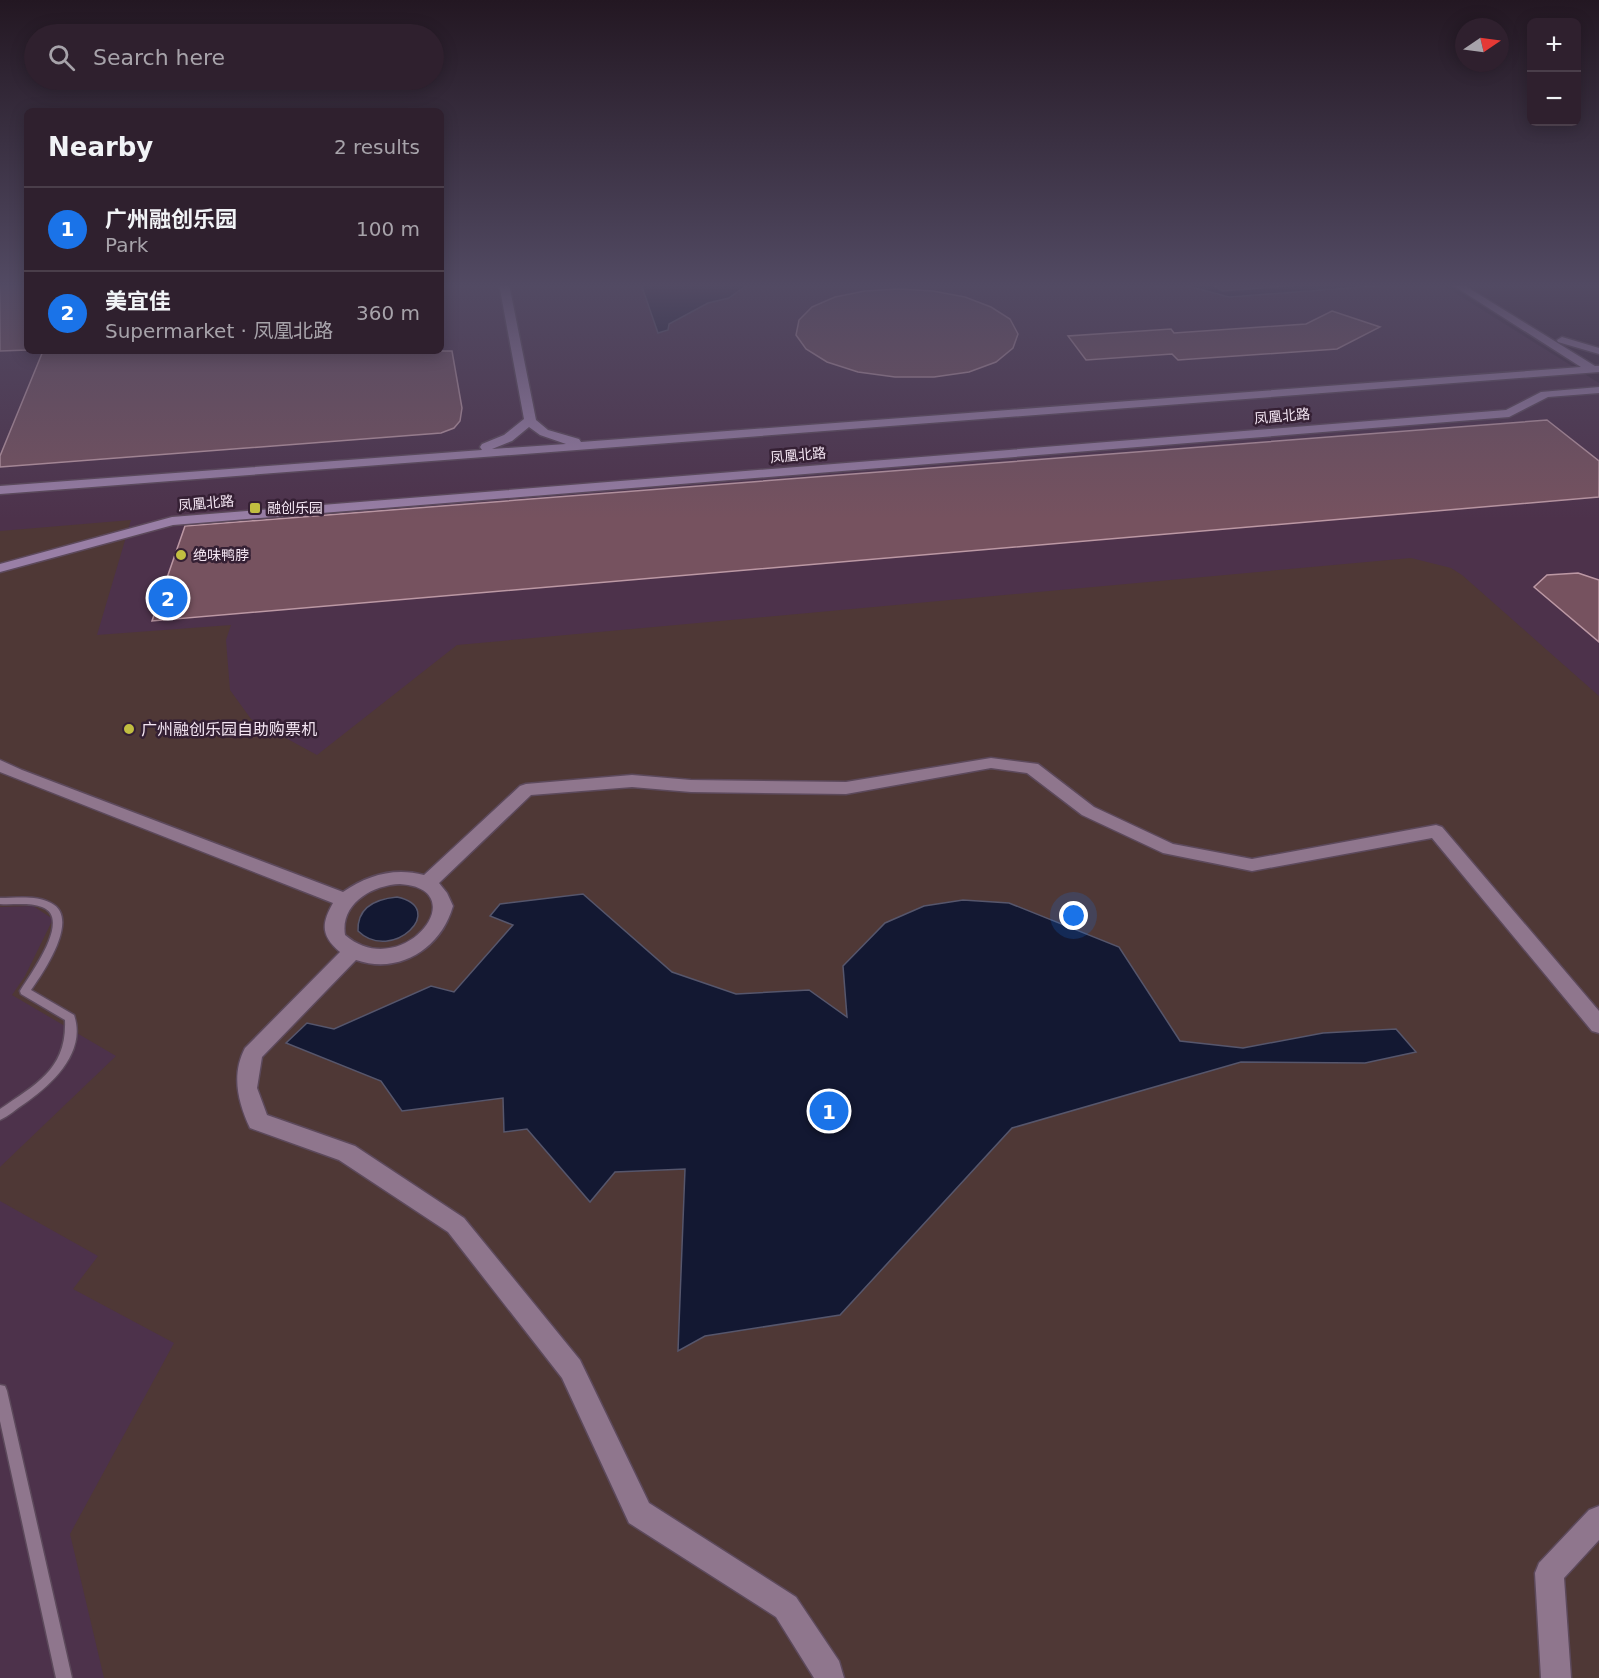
<!DOCTYPE html>
<html lang="en">
<head>
<meta charset="utf-8">
<style>
	body { margin:0; font-family:"DejaVu Sans","Noto Sans SC",sans-serif; background:#372836; color:#f1f3f6 }
	.controls { position:absolute; right:18px; top:18px; display:grid; overflow:hidden; border-radius:9px; box-shadow:0 3px 15px #0003 }
	.controls button { width:54px; height:54px; display:grid; place-items:center; padding:0; border:0; border-bottom:2px solid #4a3e4a; background:#2f202e; color:#f1f3f6; font:30px sans-serif }
	.compass { position:absolute; left:1455px; top:18px; width:54px; height:54px; border-radius:50%; background:#2f202e; box-shadow:0 3px 15px #0003; rotate:77deg }
	.you { position:absolute; left:1074px; top:916px; width:21px; height:21px; margin:-15px; border:4px solid #fff; border-radius:50%; background:#1a73e8; box-shadow:0 0 0 9px #1a73e833 }
	.badge { display:grid; place-items:center; width:39px; height:39px; border-radius:50%; background:#1a73e8; color:#fff; font-size:20px; font-weight:700 }
	.pin { position:absolute; translate:-50% -50%; border:3px solid #fff; box-shadow:0 2px 6px #0006 }
	.list { margin:0; padding:0; list-style:none }
	h2 { display:flex; justify-content:space-between; align-items:center; height:78px; margin:0; padding:0 24px; font-size:26px }
	h2 small { font-size:20px; font-weight:400; color:#a7a3aa }
	.list li { display:grid; grid-template-columns:39px 1fr auto; gap:18px; align-items:center; box-sizing:border-box; height:84px; padding:0 24px; border-top:2px solid #4a3e4a }
	.list b { display:block; font-size:22px; white-space:nowrap }
	.list p { margin:0; font-size:20px; white-space:nowrap; color:#a7a3aa }
	.list em { font-size:20px; font-style:normal; color:#a7a3aa }
	.icon { flex:none; width:33px; height:33px; fill:none; stroke:currentColor; stroke-width:2; stroke-linecap:round; stroke-linejoin:round }
	.map { position:relative; flex:none; width:1599px; height:1678px; overflow:hidden }
	.search { position:absolute; background:#2f202e; box-shadow:0 3px 15px #0003; left:24px; top:24px; width:420px; height:66px; display:flex; align-items:center; gap:15px; box-sizing:border-box; padding:0 21px; border-radius:33px; color:#a7a3aa; font-size:22px }
	.panel { position:absolute; background:#2f202e; box-shadow:0 3px 15px #0003; left:24px; top:108px; width:420px; height:246px; border-radius:9px }
	.map>svg:first-child { display:block }
	.built { fill:#4d324b }
	.green { fill:#4f3836 }
	.water { fill:#131832; stroke:#56566c; stroke-width:1.5 }
	.building { fill:#76525f; stroke:#bc98a4; stroke-width:1.5 }
	.lines { fill:none; stroke-linecap:round; stroke-linejoin:round }
	.lane-casing { stroke:#5c495b; stroke-width:3 }
	.street-casing { stroke:#5c495b; stroke-width:3 }
	.secondary-casing { stroke:#5c495b; stroke-width:3 }
	.lane { fill:#8f768d; fill-rule:evenodd }
	.street { fill:#8f768d; fill-rule:evenodd }
	.secondary { fill:#997fa6; fill-rule:evenodd }
	.poi-dot { fill:#c1be40; stroke:#352034; stroke-width:2 }
	.labels { text-anchor:middle; stroke-width:5; stroke-linejoin:round; paint-order:stroke }
	.far-street-label { font-size:14px; fill:#f4e6f3; stroke:#352034 }
	.far-poi-label { font-size:14px; fill:#f4e6f3; stroke:#352034; text-anchor:start }
	.poi-label { font-size:16px; fill:#f4e6f3; stroke:#352034; text-anchor:start }
</style>
</head>
<body>
<div class="map">
<svg width="1599" height="1678" viewBox="0 0 1599 1678">
	<rect width="100%" height="100%" fill="#3f2a3e"/>
	<polygon class="built" points="0,284 27,284 27,351 441,351 441,284 1441,284 1599,383 1599,1678 0,1678"/>
	<polygon class="green" points="131,520 97,635 231,625 226,640 230,690 251,719 317,755 457,645 1411,558 1451,568 1462,575 1599,696 1599,1678 104,1678 70,1534 174,1343 73,1289 98,1256 0,1201 0,1167 116,1056 12,995 25,976 53,919 33,906 0,907 0,531"/>
	<g class="water">
		<polygon points="641,284 748,284 729,298 708,303 669,324 668,330 658,333"/>
		<polygon points="1136,284 1212,284 1222,291 1314,284 1402,284 1229,297 1180,284 1159,286"/>
		<polygon points="583,894 672,972 736,994 809,990 847,1017 843,966 885,923 924,906 963,900 1009,903 1119,947 1180,1041 1243,1048 1323,1033 1396,1029 1416,1052 1365,1063 1241,1062 1012,1128 840,1315 705,1336 678,1351 685,1169 615,1172 590,1202 527,1129 504,1132 503,1098 402,1111 381,1081 286,1043 307,1023 334,1029 431,986 454,992 513,925 490,916 500,904"/>
		<path d="M397,897C449,908 392,964 358,931C357,907 376,899 397,897Z"/>
	</g>
	<g class="building">
		<polygon points="0,284 27,284 27,350 0,351"/>
		<polygon points="899,289 933,291 965,297 991,307 1010,319 1018,334 1013,348 996,362 969,372 934,377 895,377 858,372 827,362 806,349 796,335 799,320 812,307 835,297 865,291"/>
		<polygon points="1332,311 1380,327 1337,349 1178,360 1172,354 1086,360 1068,336 1171,329 1174,333 1306,324"/>
		<polygon points="43,351 452,351 462,408 460,421 454,428 441,433 0,467 0,456"/>
		<polygon points="1547,420 1599,461 1599,497 152,621 185,526"/>
		<polygon points="1578,573 1599,580 1599,642 1534,587 1547,575"/>
	</g>
	<g class="lines">
		<defs>
			<g id="lane">
				<path d="M0,898C17,898 36,895 51,903C81,918 43,973 31,990L74,1015C87,1053 51,1085 24,1104C16,1109 9,1116 0,1120V1109C36,1084 67,1069 65,1020L21,994L20,991C29,976 73,918 42,907C29,902 13,905 0,904Z"/>
				<polygon points="0,1385 5,1386 7,1391 72,1678 56,1678 0,1421"/>
			</g>
			<g id="street">
				<path d="M991,758L1038,764L1094,807L1173,844L1252,859L1436,825L1442,827L1599,1011V1033L1592,1031L1432,838L1252,871L1163,853L1082,815L1027,773L991,768L846,794L691,792L632,787L531,795L439,883L447,893L453,906C441,948 400,975 356,960L262,1057L257,1088L267,1115L355,1146L464,1218L580,1360L649,1503L796,1597L839,1661L844,1678H814L776,1617L629,1523L562,1378L448,1232L339,1160L250,1128C238,1102 231,1075 245,1048L340,952C321,936 321,924 333,903L0,772V760L22,770L343,892C367,875 395,867 424,875L520,786L526,784L632,775L691,780L846,782ZM400,884C477,889 402,984 345,935C340,904 372,885 400,884Z"/>
				<polygon points="1599,1506 1599,1540 1564,1578 1571,1678 1541,1678 1535,1573 1539,1563 1589,1510"/>
			</g>
			<g id="secondary">
				<path d="M499,284H509L536,420L548,430L579,439L581,442L1581,367L1451,284H1462L1595,366H1599V372L0,494V486L482,450L480,447L482,444L504,435L524,419ZM529,427L540,435L566,444L492,449L512,441Z"/>
				<polygon points="1562,337 1599,348 1599,354 1558,342 1557,340"/>
				<polygon points="1599,387 1599,393 1548,397 1509,417 173,525 0,572 0,564 172,517 1506,410 1541,392"/>
			</g>
		</defs>
		<use href="#lane" class="lane-casing"/>
		<use href="#street" class="street-casing"/>
		<use href="#secondary" class="secondary-casing"/>
		<use href="#lane" class="lane"/>
		<use href="#street" class="street"/>
		<use href="#secondary" class="secondary"/>
	</g>
	<linearGradient id="sky" x2="0" y2="1"><stop stop-color="#231722"/><stop offset="0.55" stop-color="#524a63"/><stop offset="1" stop-color="#524a63" stop-opacity="0"/></linearGradient>
	<rect width="1599" height="519" fill="url(#sky)"/>
	<g class="poi-dot">
		<rect x="249" y="502" width="12" height="12" rx="3"/>
		<circle cx="181" cy="555" r="6"/>
		<circle cx="129" cy="729" r="6"/>
	</g>
	<g class="labels">
		<g class="far-street-label">
			<text transform="translate(1282 416) rotate(-5)" y="5">凤凰北路</text>
			<text transform="translate(798 455) rotate(-5)" y="5">凤凰北路</text>
			<text transform="translate(206 503) rotate(-5)" y="5">凤凰北路</text>
		</g>
		<g class="far-poi-label">
			<text x="267" y="513">融创乐园</text>
			<text x="193" y="560">绝味鸭脖</text>
		</g>
		<g class="poi-label">
			<text x="141" y="735">广州融创乐园自助购票机</text>
		</g>
	</g>
</svg>
<div class="controls">
<button>+</button>
<button>−</button>
</div>
<svg class="compass" viewBox="-18 -18 36 36"><path d="M0-13l5 13h-10z" fill="#e53935"/><path d="M0 13l5-13h-10z" fill="#a7a3aa"/></svg>
<div class="you"></div>
<div class="pin badge" style="left:829px;top:1111px">1</div>
<div class="pin badge" style="left:168px;top:598px">2</div>
<div class="search"><svg class="icon" aria-label="search" viewBox="0 0 24 24"><circle cx="10" cy="10" r="6"/><path d="M15 15l6 6"/></svg>Search here</div>
<section class="panel">
<h2>Nearby<small>2 results</small></h2>
<ul class="list">
<li><span class="badge">1</span><div><b>广州融创乐园</b><p>Park</p></div><em>100 m</em></li>
<li><span class="badge">2</span><div><b>美宜佳</b><p>Supermarket · 凤凰北路</p></div><em>360 m</em></li>
</ul>
</section>
</div>
</body>
</html>
